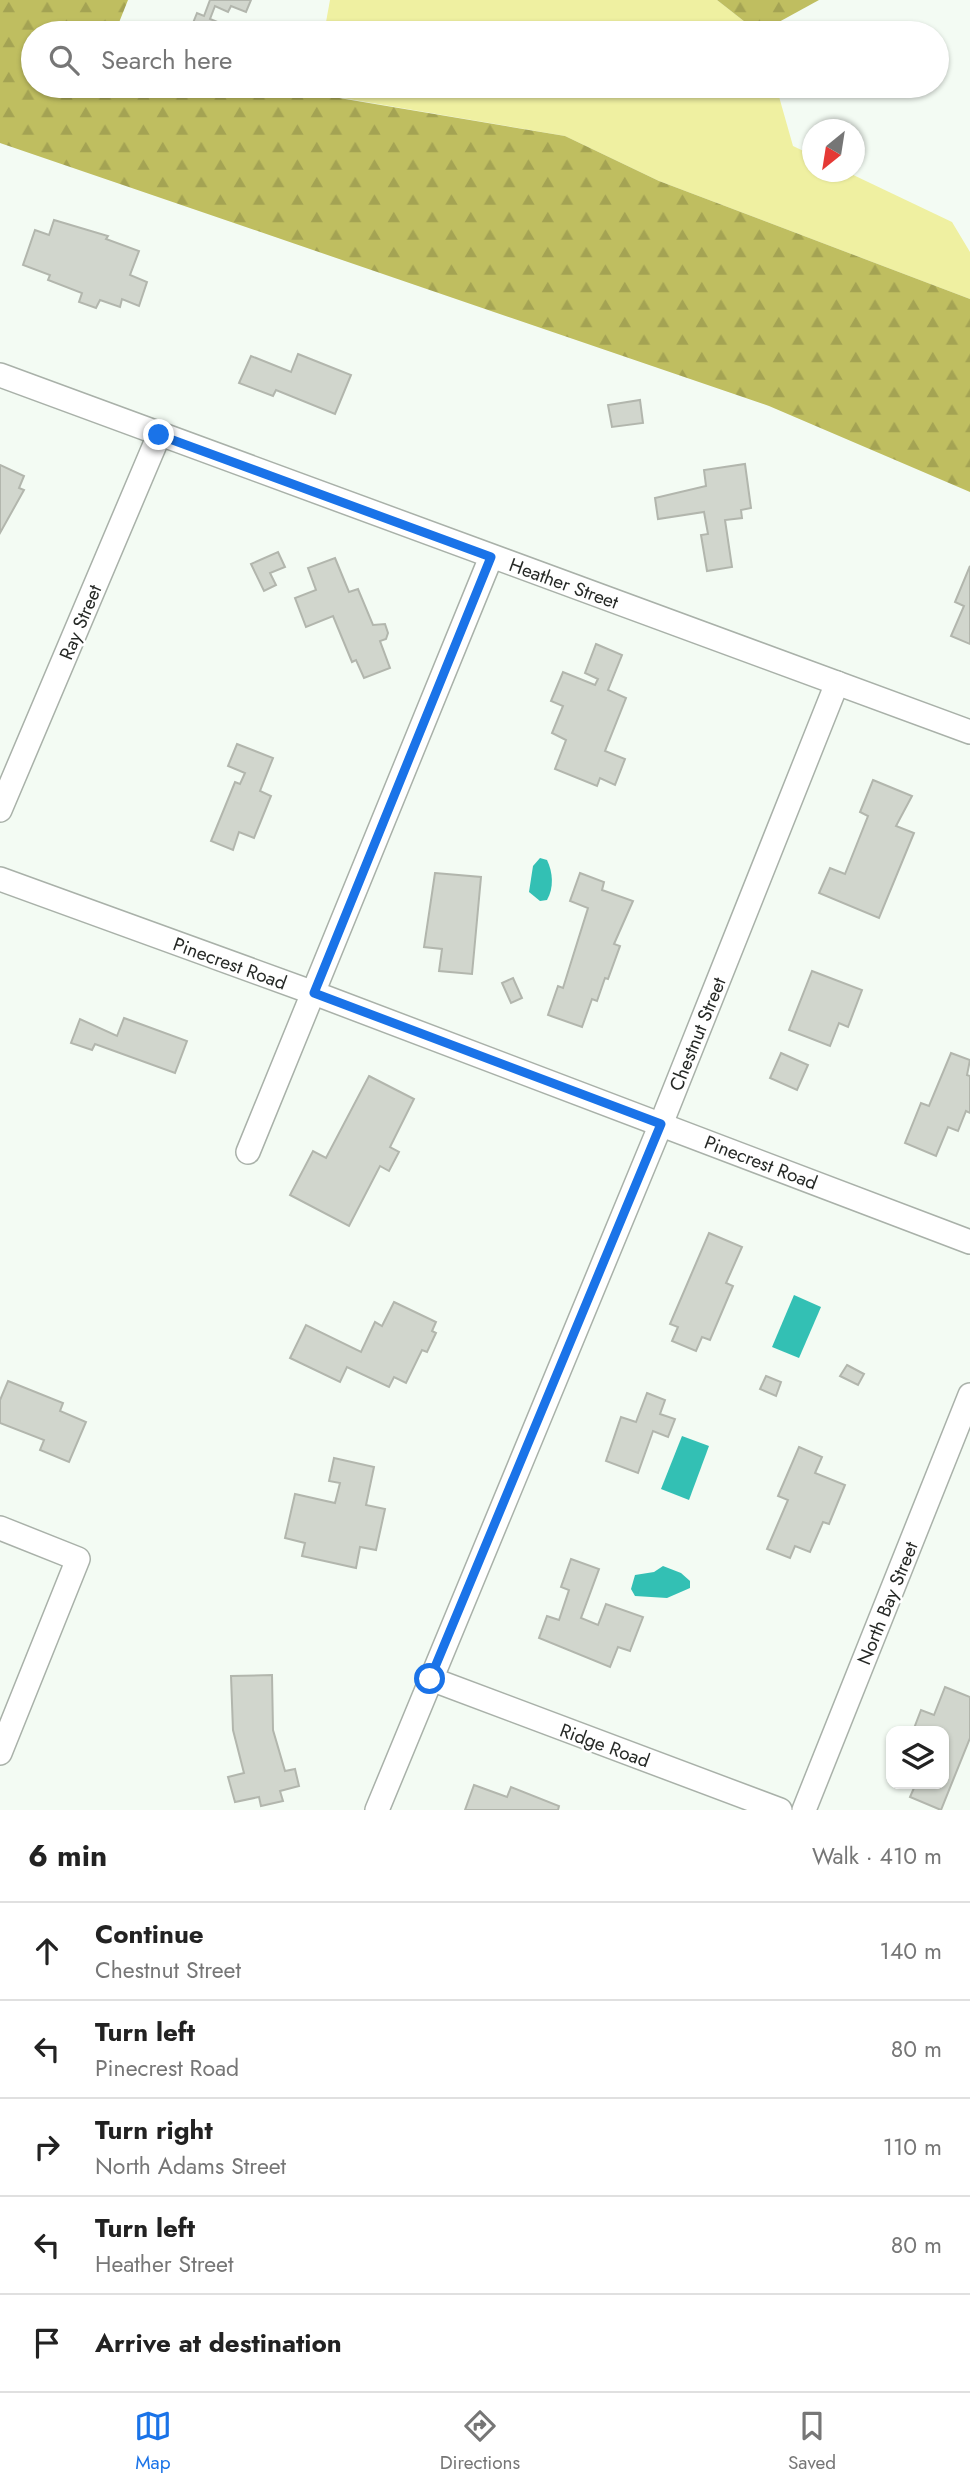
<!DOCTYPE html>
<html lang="en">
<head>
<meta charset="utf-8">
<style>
	body { margin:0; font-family:Jost,sans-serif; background:#f6f6f6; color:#222 }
	.controls { position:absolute; right:21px; bottom:21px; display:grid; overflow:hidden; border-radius:14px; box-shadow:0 2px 5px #0004 }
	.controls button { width:63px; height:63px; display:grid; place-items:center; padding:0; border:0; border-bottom:2px solid #e0e0e0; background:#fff; color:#222; font:35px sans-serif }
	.compass { position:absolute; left:802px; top:119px; width:63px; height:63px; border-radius:50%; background:#fff; box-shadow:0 2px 5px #0004; rotate:210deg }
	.stop { position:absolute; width:21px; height:21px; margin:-16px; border:5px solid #1a73e8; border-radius:50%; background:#fff }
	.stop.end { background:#1a73e8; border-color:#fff; box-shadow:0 2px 7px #0008 }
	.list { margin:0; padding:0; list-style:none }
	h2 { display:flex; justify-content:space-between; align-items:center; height:91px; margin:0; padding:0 28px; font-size:30px }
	h2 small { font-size:23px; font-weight:400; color:#767676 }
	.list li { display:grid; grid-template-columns:46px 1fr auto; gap:21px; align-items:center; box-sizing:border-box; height:98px; padding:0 28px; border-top:2px solid #e0e0e0 }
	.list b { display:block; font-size:26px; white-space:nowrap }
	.list p { margin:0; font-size:23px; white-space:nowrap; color:#767676 }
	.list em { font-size:23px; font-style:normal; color:#767676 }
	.icon { flex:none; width:38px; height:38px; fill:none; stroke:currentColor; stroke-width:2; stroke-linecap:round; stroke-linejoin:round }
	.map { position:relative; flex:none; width:970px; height:1810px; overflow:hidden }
	.search { position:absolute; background:#fff; box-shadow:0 2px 5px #0004; left:21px; right:21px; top:21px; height:77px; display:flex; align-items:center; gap:18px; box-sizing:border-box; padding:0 24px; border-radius:38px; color:#767676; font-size:26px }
	.sheet { height:581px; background:#fff }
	nav { display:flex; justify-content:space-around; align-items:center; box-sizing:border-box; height:98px; border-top:2px solid #e0e0e0; background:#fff; font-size:19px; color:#767676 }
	nav a { display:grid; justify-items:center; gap:4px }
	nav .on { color:#1a73e8 }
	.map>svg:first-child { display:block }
	.green { fill:#eff0a1 }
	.forest { fill:url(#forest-firs) }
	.water { fill:#33c0b4 }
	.building { fill:#d1d6cd; stroke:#b2b6ad; stroke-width:2 }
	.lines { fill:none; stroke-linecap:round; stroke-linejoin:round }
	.minor-casing { stroke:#a9b1a9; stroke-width:26 }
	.minor { stroke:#fff; stroke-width:23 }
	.route { stroke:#1a73e8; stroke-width:9 }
	.labels { text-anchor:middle; stroke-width:5; stroke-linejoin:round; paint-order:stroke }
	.street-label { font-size:19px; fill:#262926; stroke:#fff }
</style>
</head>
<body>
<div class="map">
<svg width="970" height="1810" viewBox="0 0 970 1810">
	<defs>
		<pattern id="forest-firs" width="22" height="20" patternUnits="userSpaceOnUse" patternTransform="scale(1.75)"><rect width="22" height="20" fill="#bfbe60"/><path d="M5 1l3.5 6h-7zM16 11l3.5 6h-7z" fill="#a4a353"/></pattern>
	</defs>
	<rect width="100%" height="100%" fill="#f3fbf3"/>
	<g class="green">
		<polygon points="330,0 717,0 759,33 324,33"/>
		<polygon points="320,86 776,86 793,146 812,155 813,172 847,172 952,222 970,252 970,299 659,181 565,136 319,94"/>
	</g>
	<g class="forest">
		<polygon points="0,0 128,0 116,30 123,33 33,33 33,86 268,86 565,136 659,181 970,299 970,492 769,406 0,143"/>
		<polygon points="717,0 819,0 759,33"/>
	</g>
	<g class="water">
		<path d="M540,858L547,860C553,872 554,888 547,900L540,901L529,892L533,866Z"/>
		<polygon points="794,1295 821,1307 799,1358 772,1347"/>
		<polygon points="682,1436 709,1446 689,1500 661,1489"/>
		<polygon points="663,1566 681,1573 690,1581 690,1588 667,1598 635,1596 631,1589 635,1575 654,1572"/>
	</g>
	<g class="building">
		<polygon points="210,0 251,0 246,12 231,6 228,12 215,6 210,19 225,25 222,33 189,33 197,13 204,16"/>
		<polygon points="54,220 108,236 106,239 139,251 130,275 147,282 139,306 122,299 120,307 100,300 96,308 79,302 82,293 48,280 50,275 23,265 35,230 49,235"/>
		<polygon points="298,354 351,375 335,414 276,390 273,396 239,383 251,356 291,372"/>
		<polygon points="640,400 643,423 612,427 608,405"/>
		<polygon points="745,464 751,508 741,510 742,518 725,520 732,567 707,571 701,535 708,534 704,512 658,519 655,498 706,486 704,470"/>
		<polygon points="0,465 24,476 19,488 24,490 0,533"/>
		<polygon points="278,552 285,567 270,573 276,585 264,591 251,564"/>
		<polygon points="335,558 349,592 358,589 373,625 385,624 388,633 386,639 380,641 390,668 364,678 356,660 352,662 333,616 306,627 295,598 316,590 308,568"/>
		<polygon points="970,566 970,644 951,636 964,606 955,602"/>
		<polygon points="596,644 622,655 608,690 626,698 605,751 625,759 615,785 600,778 597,786 555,769 566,740 552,733 563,706 551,701 563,672 595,685 598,679 585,673"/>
		<polygon points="237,744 273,758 260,791 271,796 254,838 239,832 233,850 211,841 235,782 240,784 245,773 228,766"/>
		<polygon points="873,780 912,796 896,826 914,833 879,918 819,893 830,868 845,874 868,816 860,812"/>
		<polygon points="435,873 481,877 472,974 439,971 442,949 424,947"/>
		<polygon points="580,873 604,882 602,890 633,901 614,944 620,946 608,979 605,978 597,1001 592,999 582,1027 548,1015 558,986 563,988 588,908 570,901"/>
		<polygon points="812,971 862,990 848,1027 839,1023 830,1046 789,1030"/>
		<polygon points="513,978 522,998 511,1003 502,983"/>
		<polygon points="124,1018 187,1041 175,1073 95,1044 92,1050 71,1043 80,1019 117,1036"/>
		<polygon points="781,1053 808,1065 797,1090 770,1078"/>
		<polygon points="951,1053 970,1060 967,1075 970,1076 970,1113 966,1111 958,1131 948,1127 936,1156 905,1143 921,1103 929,1106"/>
		<polygon points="369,1076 414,1099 390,1147 399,1152 389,1171 380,1166 349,1226 290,1195 313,1151 326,1158"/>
		<polygon points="709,1233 742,1247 726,1283 733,1286 710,1340 702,1337 696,1351 672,1341 678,1327 670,1324"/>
		<polygon points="394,1302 436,1322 432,1331 436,1333 427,1352 422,1350 406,1383 394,1377 389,1387 347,1367 340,1382 290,1358 306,1325 361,1352 375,1322 382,1326"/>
		<polygon points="847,1365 864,1374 858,1385 840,1376"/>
		<polygon points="766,1376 781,1382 776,1396 760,1389"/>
		<polygon points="8,1381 63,1403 60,1411 86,1422 69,1462 40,1450 44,1440 0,1423 0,1400"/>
		<polygon points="647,1393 665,1400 660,1414 675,1419 668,1437 653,1431 638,1473 606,1461 621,1417 636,1422"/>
		<polygon points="799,1447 822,1457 815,1473 845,1485 829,1524 823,1522 810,1552 795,1546 790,1558 767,1549 788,1500 778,1496"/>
		<polygon points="334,1458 374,1467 366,1505 385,1509 376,1550 360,1547 356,1568 302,1556 305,1543 285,1538 295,1494 335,1503 340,1483 329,1481"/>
		<polygon points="571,1559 599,1569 581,1618 598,1625 606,1604 643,1617 630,1651 618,1647 610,1667 539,1638 547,1616 559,1620 569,1590 561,1587"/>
		<polygon points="272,1675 273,1730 285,1771 295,1769 299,1786 280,1791 283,1801 261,1806 259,1797 235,1802 228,1777 244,1773 233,1730 231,1676"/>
		<polygon points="945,1687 970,1697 970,1738 941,1810 910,1797 914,1788 906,1785 944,1784 944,1731 913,1731 921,1710 934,1715"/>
		<polygon points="474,1785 507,1797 511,1787 559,1806 558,1810 465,1810"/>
	</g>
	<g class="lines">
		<defs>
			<g id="minor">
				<polyline points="0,375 970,732"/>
				<polyline points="0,810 159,435"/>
				<polyline points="0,879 314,993 970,1242"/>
				<polyline points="248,1152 491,557"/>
				<polyline points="0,1528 78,1559 0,1753"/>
				<polyline points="431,1679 780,1810"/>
				<polyline points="377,1810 661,1124 837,683"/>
				<polyline points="804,1810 970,1395"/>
			</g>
		</defs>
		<use href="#minor" class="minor-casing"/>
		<use href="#minor" class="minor"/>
	</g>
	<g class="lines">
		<polyline class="route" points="159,435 491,557 314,993 661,1124 430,1679"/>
	</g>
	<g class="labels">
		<g class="street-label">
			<text transform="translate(564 583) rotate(20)" y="7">Heather Street</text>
			<text transform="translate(80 622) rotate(-67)" y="7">Ray Street</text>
			<text transform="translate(230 963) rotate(20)" y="7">Pinecrest Road</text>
			<text transform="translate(697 1034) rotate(-68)" y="7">Chestnut Street</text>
			<text transform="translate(761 1162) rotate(21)" y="7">Pinecrest Road</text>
			<text transform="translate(887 1603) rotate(-68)" y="7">North Bay Street</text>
			<text transform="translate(605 1745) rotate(20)" y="7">Ridge Road</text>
		</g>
	</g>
</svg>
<div class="controls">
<button><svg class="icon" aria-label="layers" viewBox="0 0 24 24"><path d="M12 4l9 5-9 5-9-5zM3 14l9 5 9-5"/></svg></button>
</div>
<svg class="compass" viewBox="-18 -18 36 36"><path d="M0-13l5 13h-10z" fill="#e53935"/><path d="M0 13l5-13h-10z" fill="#767676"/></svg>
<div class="stop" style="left:430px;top:1679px"></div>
<div class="stop end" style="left:159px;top:435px"></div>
<div class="search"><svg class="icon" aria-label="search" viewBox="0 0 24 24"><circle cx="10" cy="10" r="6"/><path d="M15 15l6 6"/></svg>Search here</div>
</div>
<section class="sheet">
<h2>6 min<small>Walk · 410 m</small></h2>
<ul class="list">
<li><svg class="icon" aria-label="ahead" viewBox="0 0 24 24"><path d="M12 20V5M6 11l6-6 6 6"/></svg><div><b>Continue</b><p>Chestnut Street</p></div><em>140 m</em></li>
<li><svg class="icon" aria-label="left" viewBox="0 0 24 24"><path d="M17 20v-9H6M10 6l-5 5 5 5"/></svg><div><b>Turn left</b><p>Pinecrest Road</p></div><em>80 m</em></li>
<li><svg class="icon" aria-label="right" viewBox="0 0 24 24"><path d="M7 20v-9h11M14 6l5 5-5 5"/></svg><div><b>Turn right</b><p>North Adams Street</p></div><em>110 m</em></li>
<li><svg class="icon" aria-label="left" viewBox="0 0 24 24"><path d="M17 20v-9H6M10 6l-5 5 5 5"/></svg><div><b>Turn left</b><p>Heather Street</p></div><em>80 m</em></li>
<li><svg class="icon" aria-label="arrive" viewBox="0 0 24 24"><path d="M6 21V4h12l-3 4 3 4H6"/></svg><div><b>Arrive at destination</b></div></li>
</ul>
</section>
<nav>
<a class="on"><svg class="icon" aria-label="map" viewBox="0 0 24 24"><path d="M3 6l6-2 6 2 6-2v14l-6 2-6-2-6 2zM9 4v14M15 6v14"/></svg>Map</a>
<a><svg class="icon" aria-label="directions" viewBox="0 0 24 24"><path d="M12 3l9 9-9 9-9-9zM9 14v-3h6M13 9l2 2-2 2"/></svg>Directions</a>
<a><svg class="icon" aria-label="saved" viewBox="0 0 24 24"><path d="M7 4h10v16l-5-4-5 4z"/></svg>Saved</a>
</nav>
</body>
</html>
